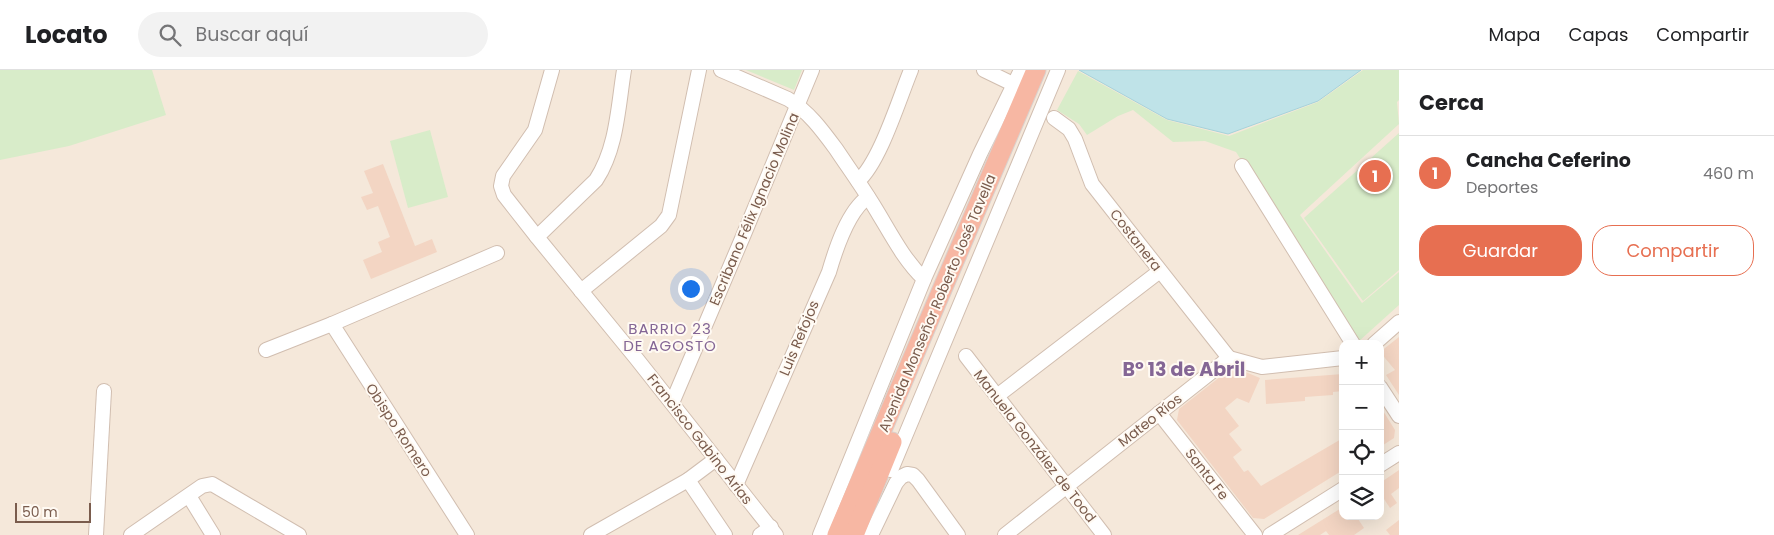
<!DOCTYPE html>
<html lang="es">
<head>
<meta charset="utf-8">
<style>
	body { margin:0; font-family:Poppins,sans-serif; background:#f2f2f2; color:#202124 }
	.controls { position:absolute; right:15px; bottom:15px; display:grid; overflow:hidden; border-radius:10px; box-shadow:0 5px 20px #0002 }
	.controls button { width:45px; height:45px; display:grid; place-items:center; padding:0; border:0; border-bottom:1px solid #e0e0e0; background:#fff; color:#202124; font:25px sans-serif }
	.scale { position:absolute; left:15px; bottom:12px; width:76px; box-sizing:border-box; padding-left:5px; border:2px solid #7a5c4d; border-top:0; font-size:14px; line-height:18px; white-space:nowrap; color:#7a5c4d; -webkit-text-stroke:4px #fffaf3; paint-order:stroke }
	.you { position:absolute; left:690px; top:218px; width:18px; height:18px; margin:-12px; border:4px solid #fff; border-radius:50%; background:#1a73e8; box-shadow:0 0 0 8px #1a73e833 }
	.badge { display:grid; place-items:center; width:32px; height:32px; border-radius:50%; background:#e76f51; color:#fff; font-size:16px; font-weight:700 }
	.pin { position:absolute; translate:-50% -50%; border:2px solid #fff; box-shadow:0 1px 5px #0006 }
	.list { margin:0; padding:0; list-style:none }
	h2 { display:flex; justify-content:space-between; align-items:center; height:65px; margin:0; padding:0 20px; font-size:21px }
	h2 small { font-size:16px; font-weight:400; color:#757577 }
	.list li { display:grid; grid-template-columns:32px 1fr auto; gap:15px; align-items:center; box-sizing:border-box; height:75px; padding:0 20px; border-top:1px solid #e0e0e0 }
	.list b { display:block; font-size:19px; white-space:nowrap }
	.list p { margin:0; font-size:16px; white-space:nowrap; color:#757577 }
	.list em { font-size:16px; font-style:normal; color:#757577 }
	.actions { display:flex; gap:10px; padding:15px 20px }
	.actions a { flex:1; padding:11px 0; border:1px solid #e76f51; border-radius:20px; text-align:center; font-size:18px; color:#e76f51 }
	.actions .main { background:#e76f51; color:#fff }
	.icon { flex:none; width:28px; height:28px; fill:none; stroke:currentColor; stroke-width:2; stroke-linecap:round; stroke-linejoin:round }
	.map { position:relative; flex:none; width:1399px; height:465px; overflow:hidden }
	header { display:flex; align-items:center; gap:30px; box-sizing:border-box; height:70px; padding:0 25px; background:#fff; border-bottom:1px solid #e0e0e0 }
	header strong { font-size:24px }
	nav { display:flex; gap:28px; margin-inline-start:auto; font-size:18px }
	.search { width:350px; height:45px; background:#f2f2f2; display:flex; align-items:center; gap:12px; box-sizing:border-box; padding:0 18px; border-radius:28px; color:#757577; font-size:19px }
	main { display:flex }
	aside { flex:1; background:#fff }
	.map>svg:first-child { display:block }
	.residential { fill:#f5e8da; fill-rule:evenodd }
	.green { fill:#d8ecc9 }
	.water { fill:#bfe3e8; stroke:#a5d3da }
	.building { fill:#f3d5c3 }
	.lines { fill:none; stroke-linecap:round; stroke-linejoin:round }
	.minor-casing { stroke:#d1beb0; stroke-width:16 }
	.highway-casing { stroke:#dad1cd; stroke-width:21 }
	.minor { stroke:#fff; stroke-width:14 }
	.highway { stroke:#f7b7a3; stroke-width:19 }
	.labels { text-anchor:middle; stroke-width:4; stroke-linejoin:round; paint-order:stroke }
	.street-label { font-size:14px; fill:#7a5c4d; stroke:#fffaf3 }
	.neighbourhood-label { font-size:15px; letter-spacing:1px; fill:#846695; stroke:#fffaf3 }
	.district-label { font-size:19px; font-weight:bold; fill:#846695; stroke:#fffaf3 }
</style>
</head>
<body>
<header>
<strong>Locato</strong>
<div class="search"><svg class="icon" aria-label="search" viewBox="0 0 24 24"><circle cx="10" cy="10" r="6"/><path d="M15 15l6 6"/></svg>Buscar aquí</div>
<nav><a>Mapa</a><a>Capas</a><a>Compartir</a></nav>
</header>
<main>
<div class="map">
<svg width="1399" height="465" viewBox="0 0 1399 465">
	<rect width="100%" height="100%" fill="#fdf6ec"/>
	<path class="residential" d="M0,0H1399V465H0ZM1343,274H1380V446H1343Z"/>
	<g class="green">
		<polygon points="0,0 152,0 166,45 69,76 0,90"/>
		<polygon points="746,0 802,0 794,20"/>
		<polygon points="1363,0 1399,0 1399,30 1397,32 1399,54 1300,145 1362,233 1399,202 1399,235 1358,272 1236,82 1205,71 1173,72 1133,40 1118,46 1087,65 1079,54 1057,40 1078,1 1167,50 1229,66 1318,32"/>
		<polygon points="430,60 448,127 408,138 390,71"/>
		<polygon points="1399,63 1399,200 1363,231 1304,148"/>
	</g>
	<polygon class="water" points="1079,0 1361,0 1318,31 1228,64 1167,49"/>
	<g class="building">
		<polygon points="383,94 415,176 432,169 437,182 371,209 363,190 382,182 378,172 390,167 378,136 367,140 361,127 373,123 364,101"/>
		<polygon points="1399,267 1399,325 1386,305 1395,300 1380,282"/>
		<polygon points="1230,299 1243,301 1260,308 1249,333 1237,328 1225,338 1239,356 1229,364 1242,380 1233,387 1244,402 1248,400 1261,416 1343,368 1343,400 1264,449 1253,448 1177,350 1179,339"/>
		<polygon points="1343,304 1343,321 1333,322 1333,325 1305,327 1305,331 1266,334 1265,310"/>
		<polygon points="1380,336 1395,360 1394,368 1380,377"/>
		<polygon points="1399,400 1399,418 1391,424 1397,433 1390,438 1380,423 1380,413"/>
		<polygon points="1343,437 1343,446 1356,446 1364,458 1354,465 1329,465 1326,461 1320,465 1298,465"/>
		<polygon points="1399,450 1399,465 1390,465 1386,460"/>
	</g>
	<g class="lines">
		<defs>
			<g id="minor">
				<polyline points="552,0 535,60 503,106 501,116 504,125 537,167 636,288 776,465"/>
				<path d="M721,0L788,29C808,41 822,60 836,79C848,97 861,115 872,133C889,160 902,188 924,209"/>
				<polyline points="984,0 1015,15"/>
				<polyline points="1054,48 1069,59 1075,69 1092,114 1229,288"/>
				<polyline points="1242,96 1353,274"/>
				<path d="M858,111C880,92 899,29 911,0"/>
				<path d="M537,167L596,110C617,78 618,37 624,0"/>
				<polyline points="581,221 661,156 669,145 699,0"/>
				<polyline points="332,254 467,465"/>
				<polyline points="1374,274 1399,252"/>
				<polyline points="266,280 332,254 497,183"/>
				<polyline points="966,286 1104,465"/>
				<polyline points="1229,288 1262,297 1343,288"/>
				<polyline points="1380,317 1399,346"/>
				<polyline points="997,326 1160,201"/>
				<polyline points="672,333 744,164 812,0"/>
				<polyline points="1159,343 1255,465"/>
				<polyline points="1380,395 1399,383"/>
				<polyline points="891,400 1058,0"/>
				<polyline points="688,410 725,465"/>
				<path d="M736,415L829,202C836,178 848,141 868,127"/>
				<polyline points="189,426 213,465"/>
				<polyline points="96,465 104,321"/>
				<polyline points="131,465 202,416 212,414 299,465"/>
				<polyline points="591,465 688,410 716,389"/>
				<polyline points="760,465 771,457"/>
				<polyline points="820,465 924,209 980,84 1021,0"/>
				<polyline points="871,465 896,413 901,407 907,404 913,405 918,410 958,465"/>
				<polyline points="1005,465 1229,288"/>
				<polyline points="1270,465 1343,419"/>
			</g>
			<g id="highway">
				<polyline points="837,465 1036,0"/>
				<polyline points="854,465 892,372"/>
			</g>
		</defs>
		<use href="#minor" class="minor-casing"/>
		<use href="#highway" class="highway-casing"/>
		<use href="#minor" class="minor"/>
		<use href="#highway" class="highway"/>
	</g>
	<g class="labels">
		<g class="street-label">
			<text transform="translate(754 139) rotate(-67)" y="5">Escribano Félix Ignacio Molina</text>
			<text transform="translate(1136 170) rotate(52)" y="5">Costanera</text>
			<text transform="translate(937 233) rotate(-67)" y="5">Avenida Monseñor Roberto José Tavella</text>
			<text transform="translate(799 268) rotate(-67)" y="5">Luis Refojos</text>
			<text transform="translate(1150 350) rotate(-38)" y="5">Mateo Ríos</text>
			<text transform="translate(399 360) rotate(57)" y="5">Obispo Romero</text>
			<text transform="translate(700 369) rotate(52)" y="5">Francisco Gabino Arias</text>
			<text transform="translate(1035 376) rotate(52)" y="5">Manuela González de Tood</text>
			<text transform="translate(1207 404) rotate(52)" y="5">Santa Fe</text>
		</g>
		<g class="neighbourhood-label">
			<text x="670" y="264">BARRIO 23<tspan x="670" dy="17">DE AGOSTO</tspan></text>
		</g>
		<g class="district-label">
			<text x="1184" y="306">Bº 13 de Abril</text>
		</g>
	</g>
</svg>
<div class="controls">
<button>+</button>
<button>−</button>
<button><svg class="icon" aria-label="locate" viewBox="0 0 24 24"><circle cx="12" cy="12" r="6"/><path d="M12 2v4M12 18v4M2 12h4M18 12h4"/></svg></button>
<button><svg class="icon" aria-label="layers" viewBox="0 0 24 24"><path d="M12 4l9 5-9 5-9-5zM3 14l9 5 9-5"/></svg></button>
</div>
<div class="scale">50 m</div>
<div class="you"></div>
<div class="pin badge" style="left:1375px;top:106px">1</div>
</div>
<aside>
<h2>Cerca<small></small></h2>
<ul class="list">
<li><span class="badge">1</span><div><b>Cancha Ceferino</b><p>Deportes</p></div><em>460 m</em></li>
</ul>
<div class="actions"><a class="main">Guardar</a><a>Compartir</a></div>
</aside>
</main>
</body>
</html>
